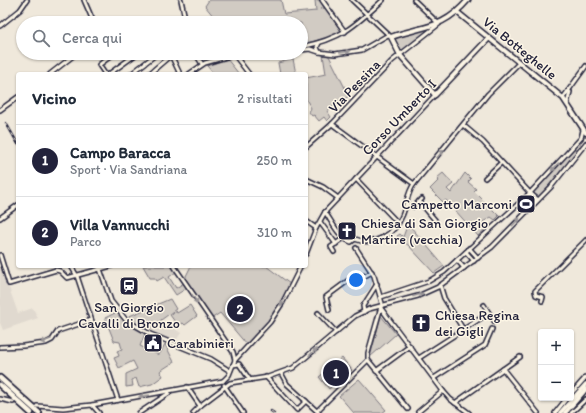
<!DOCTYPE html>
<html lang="it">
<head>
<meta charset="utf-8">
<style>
	body { margin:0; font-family:Itim,sans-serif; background:#f6f6f7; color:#1f2937 }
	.controls { position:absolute; right:12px; bottom:12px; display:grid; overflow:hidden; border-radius:4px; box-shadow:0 1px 3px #0004 }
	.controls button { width:36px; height:36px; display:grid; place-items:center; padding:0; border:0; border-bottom:1px solid #e0e1e3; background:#fff; color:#1f2937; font:20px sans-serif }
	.you { position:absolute; left:356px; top:280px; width:14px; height:14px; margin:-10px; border:3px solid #fff; border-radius:50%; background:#1a73e8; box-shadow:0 0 0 6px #1a73e833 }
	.badge { display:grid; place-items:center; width:26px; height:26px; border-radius:50%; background:#22223b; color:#fff; font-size:13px; font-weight:700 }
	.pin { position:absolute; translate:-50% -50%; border:2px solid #fff; box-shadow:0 1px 4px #0006 }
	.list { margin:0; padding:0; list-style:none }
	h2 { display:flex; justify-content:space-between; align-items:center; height:52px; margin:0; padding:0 16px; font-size:17px }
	h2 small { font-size:13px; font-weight:400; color:#747a83 }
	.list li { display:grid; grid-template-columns:26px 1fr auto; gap:12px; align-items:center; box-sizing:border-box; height:72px; padding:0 16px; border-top:1px solid #e0e1e3 }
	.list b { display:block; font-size:15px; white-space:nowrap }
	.list p { margin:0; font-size:13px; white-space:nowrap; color:#747a83 }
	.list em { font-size:13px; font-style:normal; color:#747a83 }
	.icon { flex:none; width:22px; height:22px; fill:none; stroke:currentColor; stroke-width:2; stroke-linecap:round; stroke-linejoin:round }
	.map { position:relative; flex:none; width:586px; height:413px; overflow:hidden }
	.search { position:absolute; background:#fff; box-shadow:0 1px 3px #0004; left:16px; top:16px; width:292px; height:44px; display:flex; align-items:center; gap:10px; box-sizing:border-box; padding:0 14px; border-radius:22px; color:#747a83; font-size:15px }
	.panel { position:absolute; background:#fff; box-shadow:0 1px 3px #0004; left:16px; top:72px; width:292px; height:196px; border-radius:4px }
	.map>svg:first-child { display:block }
	.built { fill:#e0d9cf }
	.green { fill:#d1cbc3; stroke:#7a767f }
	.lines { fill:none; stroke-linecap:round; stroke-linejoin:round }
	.minor-tunnel { stroke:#c6c0bb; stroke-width:3; stroke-dasharray:3 1.5; stroke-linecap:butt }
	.minor-casing { stroke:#22223b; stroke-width:6 }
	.major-casing { stroke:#22223b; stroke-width:7 }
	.highway-casing { stroke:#22223b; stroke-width:8 }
	.minor { stroke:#fcf5e5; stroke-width:3 }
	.major { stroke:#fcf5e5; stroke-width:4 }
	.highway { stroke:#fcf5e5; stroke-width:4.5 }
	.rail-casing { stroke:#22223b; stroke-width:2.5 }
	.rail { stroke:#fcf5e5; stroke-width:1; stroke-dasharray:3; stroke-linecap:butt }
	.oneway { fill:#9a9698 }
	.labels { text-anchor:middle; stroke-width:3; stroke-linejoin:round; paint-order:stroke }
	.street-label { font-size:14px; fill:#22223b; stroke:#fcf5e5 }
	.poi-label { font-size:14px; fill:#22223b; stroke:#fcf5e5; text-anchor:start }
</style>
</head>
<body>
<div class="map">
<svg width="586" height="413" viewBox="0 0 586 413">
	<rect width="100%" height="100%" fill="#efe8db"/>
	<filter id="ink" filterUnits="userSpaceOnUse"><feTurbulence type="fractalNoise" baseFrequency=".025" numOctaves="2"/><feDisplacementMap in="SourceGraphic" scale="8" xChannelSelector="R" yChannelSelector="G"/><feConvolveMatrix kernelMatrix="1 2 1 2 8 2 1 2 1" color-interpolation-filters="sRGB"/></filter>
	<g filter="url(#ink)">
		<g class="built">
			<polygon points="0,263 18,313 33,308 38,318 3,330 0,323"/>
			<polygon points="161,320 181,333 175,342 148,332"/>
		</g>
		<g class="green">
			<polygon points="209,0 281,0 284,14 316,11 315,0 320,0 324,8 320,9 325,8 341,31 328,38 301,44 301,23 219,23 205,6"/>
			<polygon points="429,28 432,29 403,51 400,50 394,39"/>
			<polygon points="323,55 329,56 349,96 327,111 331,117 327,121 324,117 319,121 314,115 312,116 309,112 311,108 306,99 306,78 326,74"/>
			<polygon points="227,59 239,74 214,74 207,66"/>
			<polygon points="293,59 296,74 280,74 278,63"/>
			<polygon points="578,142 582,145 539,197 532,192"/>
			<polygon points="443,173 453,184 447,189 451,193 465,173 471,179 468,182 476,189 474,191 499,216 495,220 491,217 483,222 488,227 478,236 446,200 443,202 430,189 439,180 437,178"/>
			<polygon points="407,226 410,226 444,266 434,273 409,246 397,236 400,234 403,237"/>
			<polygon points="143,266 172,266 176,272 169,277 176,288 184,283 187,288 176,295 164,277 157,281 155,278 150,278"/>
			<polygon points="191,266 266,266 290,284 272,317 247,345 220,313 211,319 186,282 186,276"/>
			<polygon points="170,299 176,309 161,320 148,332 132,322 127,317"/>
			<polygon points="190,305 197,316 185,325 183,323 178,326 170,315 176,311 177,313"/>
			<polygon points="117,312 127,324 145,334 140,346 159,355 165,344 174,362 160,371 163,376 152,384 139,387 136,378 132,380 133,386 126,387 126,374 137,369 133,361 119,368 114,358 119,356 117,351 122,349 120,342 114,341 105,318"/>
			<polygon points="381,316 396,334 370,357"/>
			<polygon points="342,358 352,370 329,389 319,377"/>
			<polygon points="359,379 386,410 382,413 354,413 339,396"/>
		</g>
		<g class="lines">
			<polyline class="minor-tunnel" points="13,402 37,406"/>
			<defs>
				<g id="minor">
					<polyline points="84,0 94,23"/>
					<polyline points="181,0 186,23"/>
					<polyline points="322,0 345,32"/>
					<polyline points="352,0 391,37"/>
					<polyline points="0,26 20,10 27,0"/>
					<polyline points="319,43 317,47 319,52 335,54 362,50 388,35"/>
					<path d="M301,47C341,39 354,27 383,0"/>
					<polyline points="301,50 310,49 319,52"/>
					<polyline points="170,53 180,74"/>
					<polyline points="195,53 202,64"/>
					<polyline points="236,57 249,74"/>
					<polyline points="50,74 77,53"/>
					<polyline points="105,74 99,65 112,55 122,53"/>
					<polyline points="109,74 138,53"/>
					<polyline points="131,74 158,53"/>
					<polyline points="149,74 171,55"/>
					<polyline points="189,74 205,63 240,53"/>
					<polyline points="563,98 586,66"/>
					<polyline points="567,104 570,92"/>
					<polyline points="0,110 18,97"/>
					<polyline points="332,124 414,184"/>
					<polyline points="463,125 483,142 530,193"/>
					<polyline points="306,147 332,124 392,61 439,24 414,0"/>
					<polyline points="485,178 501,163"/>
					<polyline points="306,179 323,187 338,198"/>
					<polyline points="356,179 398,223"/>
					<polyline points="530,193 538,200"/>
					<polyline points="529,194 536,202"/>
					<polyline points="419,201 435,220"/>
					<polyline points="406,204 413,207 422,199"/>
					<path d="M325,212C332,222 339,238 351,242L355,239C374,247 395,234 402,216C407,205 407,193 414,184L488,94L519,63"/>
					<polyline points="0,218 18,205"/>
					<polyline points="306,221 316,228"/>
					<polyline points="320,222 336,244"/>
					<polyline points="356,248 374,276 382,303 368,353 368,360 408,409"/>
					<polyline points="469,248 478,258"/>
					<polyline points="334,252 331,247 344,238"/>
					<polyline points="466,252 474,261"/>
					<polyline points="306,254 316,228 325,212 435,95"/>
					<polyline points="0,255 9,284 56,270 60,271 67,278 111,266"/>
					<polyline points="457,260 464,268"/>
					<polyline points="71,266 77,276 118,400"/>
					<polyline points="99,266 111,301 126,320 150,334 211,359 230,371"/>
					<polyline points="174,266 233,352 235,360"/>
					<polyline points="440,285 444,298 463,329"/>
					<polyline points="381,297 429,281 444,272 530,193 581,138 583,130"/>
					<polyline points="542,301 543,297 536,295 535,291 586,240"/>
					<polyline points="484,305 494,321"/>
					<polyline points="380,307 443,391 450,399 469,413"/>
					<polyline points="329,310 326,297 357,274 365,276 372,272"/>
					<polyline points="364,312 363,306 377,284"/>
					<polyline points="318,313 336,332"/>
					<polyline points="0,347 23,346 46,343 52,340 58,331 91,320"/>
					<polyline points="419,358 489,313"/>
					<polyline points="233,365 239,364 250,380"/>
					<polyline points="503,369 538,413"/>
					<polyline points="376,371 410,346"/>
					<polyline points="281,373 287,384 319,413"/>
					<polyline points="266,377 297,410 306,401"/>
					<polyline points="434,378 485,345 492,329"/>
					<polyline points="223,381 229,375 235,360 270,322 283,302 301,266"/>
					<polyline points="224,385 243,413"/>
					<polyline points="187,387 200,406"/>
					<polyline points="571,394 586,377"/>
					<polyline points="0,399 13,402"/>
					<polyline points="455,403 520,357"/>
					<polyline points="92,405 99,413"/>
					<polyline points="37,406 63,408 92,405 223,381"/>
					<polyline points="317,411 368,360"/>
					<polyline points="418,412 443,391"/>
					<polyline points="139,413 169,393"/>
					<polyline points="193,413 201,405 230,383 268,377 293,368 355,316 369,309 418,296 438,287 492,247 551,187 586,143"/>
					<polyline points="555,413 567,398"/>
					<polyline points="571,413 586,399"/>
				</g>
				<g id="major">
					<path d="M468,0C442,30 425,25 391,37L400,55L435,95L489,38"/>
					<polyline points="457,12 563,98 586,133"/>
					<polyline points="560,413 586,384"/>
					<polyline points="565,413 586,389"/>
				</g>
				<g id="highway">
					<polyline points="0,378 39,413"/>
					<polyline points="0,385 31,413"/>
				</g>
			</defs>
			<use href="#minor" class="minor-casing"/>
			<use href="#major" class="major-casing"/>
			<use href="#highway" class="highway-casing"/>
			<use href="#minor" class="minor"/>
			<use href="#major" class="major"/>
			<use href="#highway" class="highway"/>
			<defs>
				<g id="rail">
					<polyline points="6,123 18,144"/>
					<polyline points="271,411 274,413"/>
				</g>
			</defs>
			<use href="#rail" class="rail-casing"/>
			<use href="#rail" class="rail"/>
		</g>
		<defs><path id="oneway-solid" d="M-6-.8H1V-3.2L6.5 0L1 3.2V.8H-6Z"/></defs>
		<g class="oneway">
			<use href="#oneway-solid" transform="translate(345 52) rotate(-9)"/>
			<use href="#oneway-solid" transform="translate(440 154) rotate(-51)"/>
			<use href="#oneway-solid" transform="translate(555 167) rotate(133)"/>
			<use href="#oneway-solid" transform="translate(516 222) rotate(-46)"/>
			<use href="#oneway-solid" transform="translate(418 295) rotate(-18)"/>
			<use href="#oneway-solid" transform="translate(195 299) rotate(57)"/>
			<use href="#oneway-solid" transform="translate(283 301) rotate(120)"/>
			<use href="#oneway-solid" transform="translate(46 341) rotate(159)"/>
			<use href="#oneway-solid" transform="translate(313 352) rotate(-42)"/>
			<use href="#oneway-solid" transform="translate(144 396) rotate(172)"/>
		</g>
	</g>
	<defs>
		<symbol id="stadium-square" viewBox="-11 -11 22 22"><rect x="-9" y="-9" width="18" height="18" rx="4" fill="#22223b" stroke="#fcf5e5"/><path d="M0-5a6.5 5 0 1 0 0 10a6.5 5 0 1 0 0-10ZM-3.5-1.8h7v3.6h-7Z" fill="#fff"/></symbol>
		<symbol id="church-square" viewBox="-11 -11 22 22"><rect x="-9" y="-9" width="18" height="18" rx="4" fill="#22223b" stroke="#fcf5e5"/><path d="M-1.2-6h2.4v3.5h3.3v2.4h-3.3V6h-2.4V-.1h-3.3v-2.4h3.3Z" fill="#fff"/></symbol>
		<symbol id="station-square" viewBox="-11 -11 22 22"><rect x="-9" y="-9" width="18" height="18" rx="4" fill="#22223b" stroke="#fcf5e5"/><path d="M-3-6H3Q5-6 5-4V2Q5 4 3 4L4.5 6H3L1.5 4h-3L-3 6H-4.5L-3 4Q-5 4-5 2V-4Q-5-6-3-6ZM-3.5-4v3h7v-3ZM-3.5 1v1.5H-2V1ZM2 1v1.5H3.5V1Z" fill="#fff"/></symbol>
		<symbol id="civic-square" viewBox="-11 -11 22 22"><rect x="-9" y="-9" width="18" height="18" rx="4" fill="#22223b" stroke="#fcf5e5"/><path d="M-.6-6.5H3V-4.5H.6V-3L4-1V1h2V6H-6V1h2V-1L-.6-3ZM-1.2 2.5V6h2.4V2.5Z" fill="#fff"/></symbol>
	</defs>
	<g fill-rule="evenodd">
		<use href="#stadium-square" x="515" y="193" width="22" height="22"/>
		<use href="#church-square" x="336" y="220" width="22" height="22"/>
		<use href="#station-square" x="118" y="275" width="22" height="22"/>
		<use href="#church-square" x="410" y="312" width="22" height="22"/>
		<use href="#civic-square" x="142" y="332" width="22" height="22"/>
	</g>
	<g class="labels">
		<g class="street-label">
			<text transform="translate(520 48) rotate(39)" y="5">Via Botteghelle</text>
			<text transform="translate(354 86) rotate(-46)" y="5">Via Pessina</text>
			<text transform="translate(399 117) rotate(-46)" y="5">Corso Umberto I</text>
		</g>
		<g class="poi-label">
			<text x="512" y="209" text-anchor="end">Campetto Marconi</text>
			<text x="361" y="228">Chiesa di San Giorgio<tspan x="361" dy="16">Martire (vecchia)</tspan></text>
			<text x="129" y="312" text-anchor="middle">San Giorgio<tspan x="129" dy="16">Cavalli di Bronzo</tspan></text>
			<text x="435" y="320">Chiesa Regina<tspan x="435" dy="16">dei Gigli</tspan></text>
			<text x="167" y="348">Carabinieri</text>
		</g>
	</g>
</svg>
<div class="controls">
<button>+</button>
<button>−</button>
</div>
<div class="you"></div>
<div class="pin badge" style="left:336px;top:373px">1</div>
<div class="pin badge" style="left:240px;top:309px">2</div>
<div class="search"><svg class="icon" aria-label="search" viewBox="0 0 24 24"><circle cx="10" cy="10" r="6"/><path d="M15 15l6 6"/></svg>Cerca qui</div>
<section class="panel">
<h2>Vicino<small>2 risultati</small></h2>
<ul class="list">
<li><span class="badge">1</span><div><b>Campo Baracca</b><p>Sport · Via Sandriana</p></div><em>250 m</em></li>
<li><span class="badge">2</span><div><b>Villa Vannucchi</b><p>Parco</p></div><em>310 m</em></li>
</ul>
</section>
</div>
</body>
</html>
